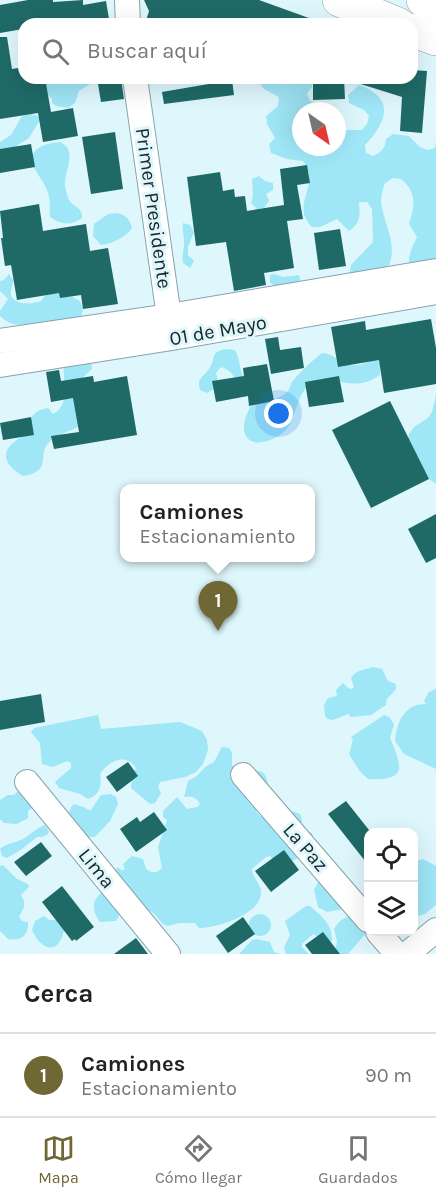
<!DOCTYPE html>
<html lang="es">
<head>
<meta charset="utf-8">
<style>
	body { margin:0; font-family:Karla,sans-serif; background:#f6f6f6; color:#222 }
	.controls { position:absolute; right:18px; bottom:18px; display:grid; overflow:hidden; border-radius:12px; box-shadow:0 6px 24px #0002 }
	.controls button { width:54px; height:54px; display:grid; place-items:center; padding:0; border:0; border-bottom:2px solid #e0e0e0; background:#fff; color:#222; font:30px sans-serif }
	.compass { position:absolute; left:292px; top:102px; width:54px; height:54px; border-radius:50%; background:#fff; box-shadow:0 6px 24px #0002; rotate:146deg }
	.you { position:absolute; left:279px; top:414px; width:21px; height:21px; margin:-15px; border:4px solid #fff; border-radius:50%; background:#1a73e8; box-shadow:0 0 0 9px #1a73e833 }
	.badge { display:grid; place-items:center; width:39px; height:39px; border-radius:50%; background:#6f6734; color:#fff; font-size:20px; font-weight:700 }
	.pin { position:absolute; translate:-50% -50px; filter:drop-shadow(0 2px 3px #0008) }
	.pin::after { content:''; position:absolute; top:32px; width:21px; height:18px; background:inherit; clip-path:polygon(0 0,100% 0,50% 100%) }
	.popup { position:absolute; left:120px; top:484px; width:195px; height:78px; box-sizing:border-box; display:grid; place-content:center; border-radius:12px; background:#fff; filter:drop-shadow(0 2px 4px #0005); font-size:20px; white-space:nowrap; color:#767676 }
	.popup b { font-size:22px; color:#222 }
	.popup::after { content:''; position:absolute; left:50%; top:100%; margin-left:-12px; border:12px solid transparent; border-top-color:#fff }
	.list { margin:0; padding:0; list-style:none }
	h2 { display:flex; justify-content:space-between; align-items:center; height:78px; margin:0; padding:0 24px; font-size:26px }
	h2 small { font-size:20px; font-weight:400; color:#767676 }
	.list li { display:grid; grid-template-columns:39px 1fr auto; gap:18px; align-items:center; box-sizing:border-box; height:84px; padding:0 24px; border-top:2px solid #e0e0e0 }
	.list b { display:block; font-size:22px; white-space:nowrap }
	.list p { margin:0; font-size:20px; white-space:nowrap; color:#767676 }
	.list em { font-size:20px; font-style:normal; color:#767676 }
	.icon { flex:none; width:33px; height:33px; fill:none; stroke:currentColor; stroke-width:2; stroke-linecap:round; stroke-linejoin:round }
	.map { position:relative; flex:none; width:436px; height:954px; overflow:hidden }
	.search { position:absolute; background:#fff; box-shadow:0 6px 24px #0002; left:18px; right:18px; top:18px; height:66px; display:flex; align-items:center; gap:15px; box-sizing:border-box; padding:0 21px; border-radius:18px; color:#767676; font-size:22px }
	.sheet { height:162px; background:#fff }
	nav { display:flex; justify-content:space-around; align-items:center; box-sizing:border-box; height:84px; border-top:2px solid #e0e0e0; background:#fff; font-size:16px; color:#767676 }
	nav a { display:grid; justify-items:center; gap:3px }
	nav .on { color:#6f6734 }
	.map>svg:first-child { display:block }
	.green { fill:#9fe6f7 }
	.building { fill:#1f6a67 }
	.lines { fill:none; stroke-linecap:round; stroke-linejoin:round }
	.minor-casing { stroke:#87a3ab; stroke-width:26 }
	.highway-casing { stroke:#87a3ab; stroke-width:34 }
	.minor { stroke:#fff; stroke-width:24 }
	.highway { stroke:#fff; stroke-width:33 }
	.labels { text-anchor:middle; stroke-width:6; stroke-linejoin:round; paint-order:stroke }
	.street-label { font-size:20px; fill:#1a2628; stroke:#def7fd }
</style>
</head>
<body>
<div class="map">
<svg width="436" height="954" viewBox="0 0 436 954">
	<rect width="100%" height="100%" fill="#def7fd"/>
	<g class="green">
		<polygon points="42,78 84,78 90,80 90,84 79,91 75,103 68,108 56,106 52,103 52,99 43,89"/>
		<path d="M261,78H313L312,87L307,94L310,101L333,106L334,111H301V147H337V127L346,130H362L367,124L369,116L364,110L349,103L348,95L359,85C396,98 387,122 365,145L366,153L373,156C382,152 385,148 386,139L393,134L409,136L420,147L427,150L435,148L436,142V267L410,268C407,256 412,248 417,237L409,224C415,206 417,192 401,179L393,178L385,183C383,189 381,195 381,201C383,225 401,247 386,270L355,279L350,273L351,265L373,242L372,209L367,202H359C360,215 361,223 349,231L337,219L320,227H312C289,205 322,185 303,161L287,159L271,153L269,144L275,138L267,124L266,116L278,106L279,97L264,89L259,82Z"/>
		<polygon points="30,114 38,116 40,120 29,138 15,147 3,150 0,157 0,142 11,135 22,116"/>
		<path d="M60,142C79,151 64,170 65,186C66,190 67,196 69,200C74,208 83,207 82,218C71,226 61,225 50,217C49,209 51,201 48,193C45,183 38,176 34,167C25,149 46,143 60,142Z"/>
		<polygon points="259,176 265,181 273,183 273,190 266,194 269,201 264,208 257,209 251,203 253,195 252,179"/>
		<path d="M116,213C126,215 129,218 132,228C126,237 112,244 101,245L93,236L94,224L108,214Z"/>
		<path d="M183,223L190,225L194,232L188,247V255L194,261L190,268L183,263C182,255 184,250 184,243C184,235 182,230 183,223Z"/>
		<path d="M9,274L13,280C13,284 10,291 11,295C15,306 33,304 41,301L48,292L49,284L80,301L83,309L81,317L47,326C30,317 19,334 0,316V311L8,299L0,291V281L4,280Z"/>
		<polygon points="274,274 283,277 299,275 300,279 299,283 275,286 270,283 270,275"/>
		<path d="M227,349L235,350C241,360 238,369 245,379L240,392C236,380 234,371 221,367L216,373L218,381L214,389L207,393L200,390C197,378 202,378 209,369C217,358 208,352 227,349Z"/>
		<path d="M322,353C333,354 336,359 344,363C356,369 373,362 381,353L380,375C363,387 351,384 331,380C327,380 322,378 318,380C296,386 298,417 286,430C276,440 248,452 244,430C243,423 247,414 250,407C262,399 276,401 285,394C290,391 289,387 292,382C297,375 315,358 322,353Z"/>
		<path d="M91,361L92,369L80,380L79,426C70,432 57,434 49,442C36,455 54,471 23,476C0,462 0,448 25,435C31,420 30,411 48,408L53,414C72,404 62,381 64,363Z"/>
		<polygon points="436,395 436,484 422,474 407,443 409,434 414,427 428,418 432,412"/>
		<path d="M373,667L382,669L388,681L396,684V689L387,699L386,705L371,715L351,717L348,714L333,720L328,719L325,716L324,705L328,698L337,696L336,690L343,683L348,688L352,689L354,687L351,678C356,670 364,670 373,667Z"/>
		<path d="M436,689V769L404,754L395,741C397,722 404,704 426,704L424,701L429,692Z"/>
		<path d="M98,715L101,729L180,722L202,731L207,740L208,750L203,764L196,772L185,777L160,782L158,787L161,793L155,803L150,804L131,788L132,775L136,768C126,752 108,761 100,774C102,785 100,795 88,799L80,794L59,788L55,782L71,768V763L67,761L53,767L42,764L40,743L31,732L34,728Z"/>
		<path d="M384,715L389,717L394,724L390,738C403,768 407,781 368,779L359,770L349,754L353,740L351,737Z"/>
		<path d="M222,747L229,748L232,753V766L237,765L248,773C267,766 266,778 271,793L256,811L260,816C276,819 283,805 300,814L302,820L301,830L312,833C316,849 290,868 277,862C274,861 272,858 270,856L266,857L252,869C252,877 260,883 261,891C263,914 216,928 199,928L195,923H180L167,926C156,921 157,909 142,910L134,898L132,890L114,871L118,867L121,870H125L123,864L132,856L143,859L146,869L151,872H157L162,868L158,847L167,820L163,817V811L177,797L187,809L197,807L200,804C196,797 192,796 184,797L188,781L197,776L205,767L214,762Z"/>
		<polygon points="20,789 37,804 28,811 28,818 17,824 4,823 0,819 0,800 8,795 14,795"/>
		<polygon points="111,794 116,797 118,804 110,821 95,837 89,837 83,843 62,816 70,811 71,807 74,804 84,807 88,810 91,810 101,795"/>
		<path d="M45,825L49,831L48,834L42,837H37C27,845 18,853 6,858L2,856L0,849C7,843 15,843 23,839C31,834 35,829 45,825Z"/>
		<polygon points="423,859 436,866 436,905 425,914 414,917 414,862"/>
		<path d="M3,865L17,879L28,884L29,887L21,895C27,904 24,908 19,917L22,921L28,922C29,936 21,941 8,939L0,931V866Z"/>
		<polygon points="320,879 343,909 327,912 318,907 314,890"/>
		<path d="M102,892L124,906L116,921L100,922C92,911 91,901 102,892Z"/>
		<path d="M306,906H310C321,916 333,924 332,941L327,942L313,934L302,944V947L309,954H286L284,947L290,935L285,921Z"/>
		<circle cx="260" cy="925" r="11"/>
		<path d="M356,914L367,932L348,954H335L337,941L334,929C339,920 345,917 356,914Z"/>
		<path d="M44,916L49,920H56L64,930C59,954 43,953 32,930L35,921Z"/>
		<polygon points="256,939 270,942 274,952 281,954 239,954 252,940"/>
	</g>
	<g class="building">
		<polygon points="28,0 53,0 53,2 83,0 83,5 106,1 109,19 94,22 94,24 22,24 23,29 0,33 0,5"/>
		<polygon points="144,0 259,0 320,22 320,24 145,24 149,11"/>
		<polygon points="0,37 7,37 12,69 24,67 24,78 45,78 51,112 73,108 78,136 43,142 38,113 0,119"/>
		<polygon points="412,70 427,71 422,133 400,131 402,97 351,81 351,78 412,78"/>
		<polygon points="97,78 121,78 124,99 101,102"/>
		<polygon points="313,78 344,78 345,99 313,100"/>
		<polygon points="232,80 234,95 164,104 162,92"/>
		<polygon points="115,132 123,189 91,194 82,137"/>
		<polygon points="31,144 35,167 0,173 0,149"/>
		<polygon points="307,165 310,183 297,185 303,219 287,221 294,268 264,273 266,285 234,291 226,242 196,246 187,177 220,172 223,191 234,189 235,197 245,196 247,211 284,205 280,169"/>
		<polygon points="39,204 43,231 86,224 90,251 108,248 118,304 83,309 81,295 60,298 59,293 17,300 11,265 5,266 1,238 3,238 0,211"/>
		<polygon points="340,229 346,266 319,270 314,233"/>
		<polygon points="431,319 436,348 436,384 384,393 379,360 338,367 331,327 365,321 366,330"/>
		<polygon points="278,337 280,350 301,347 304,368 271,374 265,339"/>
		<polygon points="267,364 274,401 249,406 248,396 216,402 212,381 244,376 243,368"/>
		<polygon points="59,370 61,381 93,376 94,382 127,376 137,435 54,449 51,436 79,432 73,398 51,402 46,372"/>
		<polygon points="339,376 344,402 309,407 305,382"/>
		<polygon points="390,401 429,479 371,508 332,430"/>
		<polygon points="31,417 34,435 3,440 0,423"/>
		<polygon points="436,514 436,558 426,563 408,529"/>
		<polygon points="41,694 45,722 0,730 0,701"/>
		<polygon points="128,762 138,776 117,792 106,777"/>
		<polygon points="346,801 369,830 369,866 328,814"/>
		<polygon points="154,812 167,830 136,852 120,829 137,817 140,822"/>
		<polygon points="41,842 52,856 26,876 14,862"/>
		<polygon points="284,850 299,870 271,892 255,871"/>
		<polygon points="62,886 94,927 76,941 75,939 72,941 42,902"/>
		<polygon points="243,917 255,934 228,953 216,936"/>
		<polygon points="323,932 340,954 312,954 305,945"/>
		<polygon points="136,938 148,954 114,954"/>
	</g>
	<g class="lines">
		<defs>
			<g id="minor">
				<polyline points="127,0 128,24"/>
				<polyline points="135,78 171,331"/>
				<polyline points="0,341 169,316 436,271"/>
				<polyline points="0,365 172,338 436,292"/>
				<polyline points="243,775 368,920"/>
				<polyline points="27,782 168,954"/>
				<polyline points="378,932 397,954"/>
				<polyline points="407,954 436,930"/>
			</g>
			<g id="highway">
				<polyline points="339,0 398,24"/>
				<polyline points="423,0 436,6"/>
				<polyline points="412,30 436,39"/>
			</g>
		</defs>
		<use href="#minor" class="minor-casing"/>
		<use href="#highway" class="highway-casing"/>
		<use href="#minor" class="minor"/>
		<use href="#highway" class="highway"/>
	</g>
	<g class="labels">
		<g class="street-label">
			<text transform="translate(154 208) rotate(82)" y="7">Primer Presidente</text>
			<text transform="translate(218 330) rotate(-10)" y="7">01 de Mayo</text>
			<text transform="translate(306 847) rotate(49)" y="7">La Paz</text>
			<text transform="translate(97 868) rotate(51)" y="7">Lima</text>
		</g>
	</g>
</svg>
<div class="controls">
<button><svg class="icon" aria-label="locate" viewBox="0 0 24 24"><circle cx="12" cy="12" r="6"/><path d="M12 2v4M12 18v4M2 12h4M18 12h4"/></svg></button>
<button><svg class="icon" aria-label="layers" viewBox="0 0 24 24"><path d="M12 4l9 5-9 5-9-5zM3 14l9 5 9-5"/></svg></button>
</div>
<svg class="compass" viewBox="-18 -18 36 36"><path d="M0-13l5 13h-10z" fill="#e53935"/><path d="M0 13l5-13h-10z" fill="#767676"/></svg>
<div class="you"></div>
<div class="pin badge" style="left:218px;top:631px">1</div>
<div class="popup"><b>Camiones</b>Estacionamiento</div>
<div class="search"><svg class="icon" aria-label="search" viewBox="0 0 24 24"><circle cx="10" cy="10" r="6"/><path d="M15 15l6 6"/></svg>Buscar aquí</div>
</div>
<section class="sheet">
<h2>Cerca<small></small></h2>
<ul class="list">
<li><span class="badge">1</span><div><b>Camiones</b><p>Estacionamiento</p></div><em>90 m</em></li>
</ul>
</section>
<nav>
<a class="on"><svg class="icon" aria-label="map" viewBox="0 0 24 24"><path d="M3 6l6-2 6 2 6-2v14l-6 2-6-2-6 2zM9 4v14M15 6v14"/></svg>Mapa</a>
<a><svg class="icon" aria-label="directions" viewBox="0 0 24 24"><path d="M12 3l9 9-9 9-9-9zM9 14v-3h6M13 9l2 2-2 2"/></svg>Cómo llegar</a>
<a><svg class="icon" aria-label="saved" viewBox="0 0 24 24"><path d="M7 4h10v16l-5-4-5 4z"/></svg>Guardados</a>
</nav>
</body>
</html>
